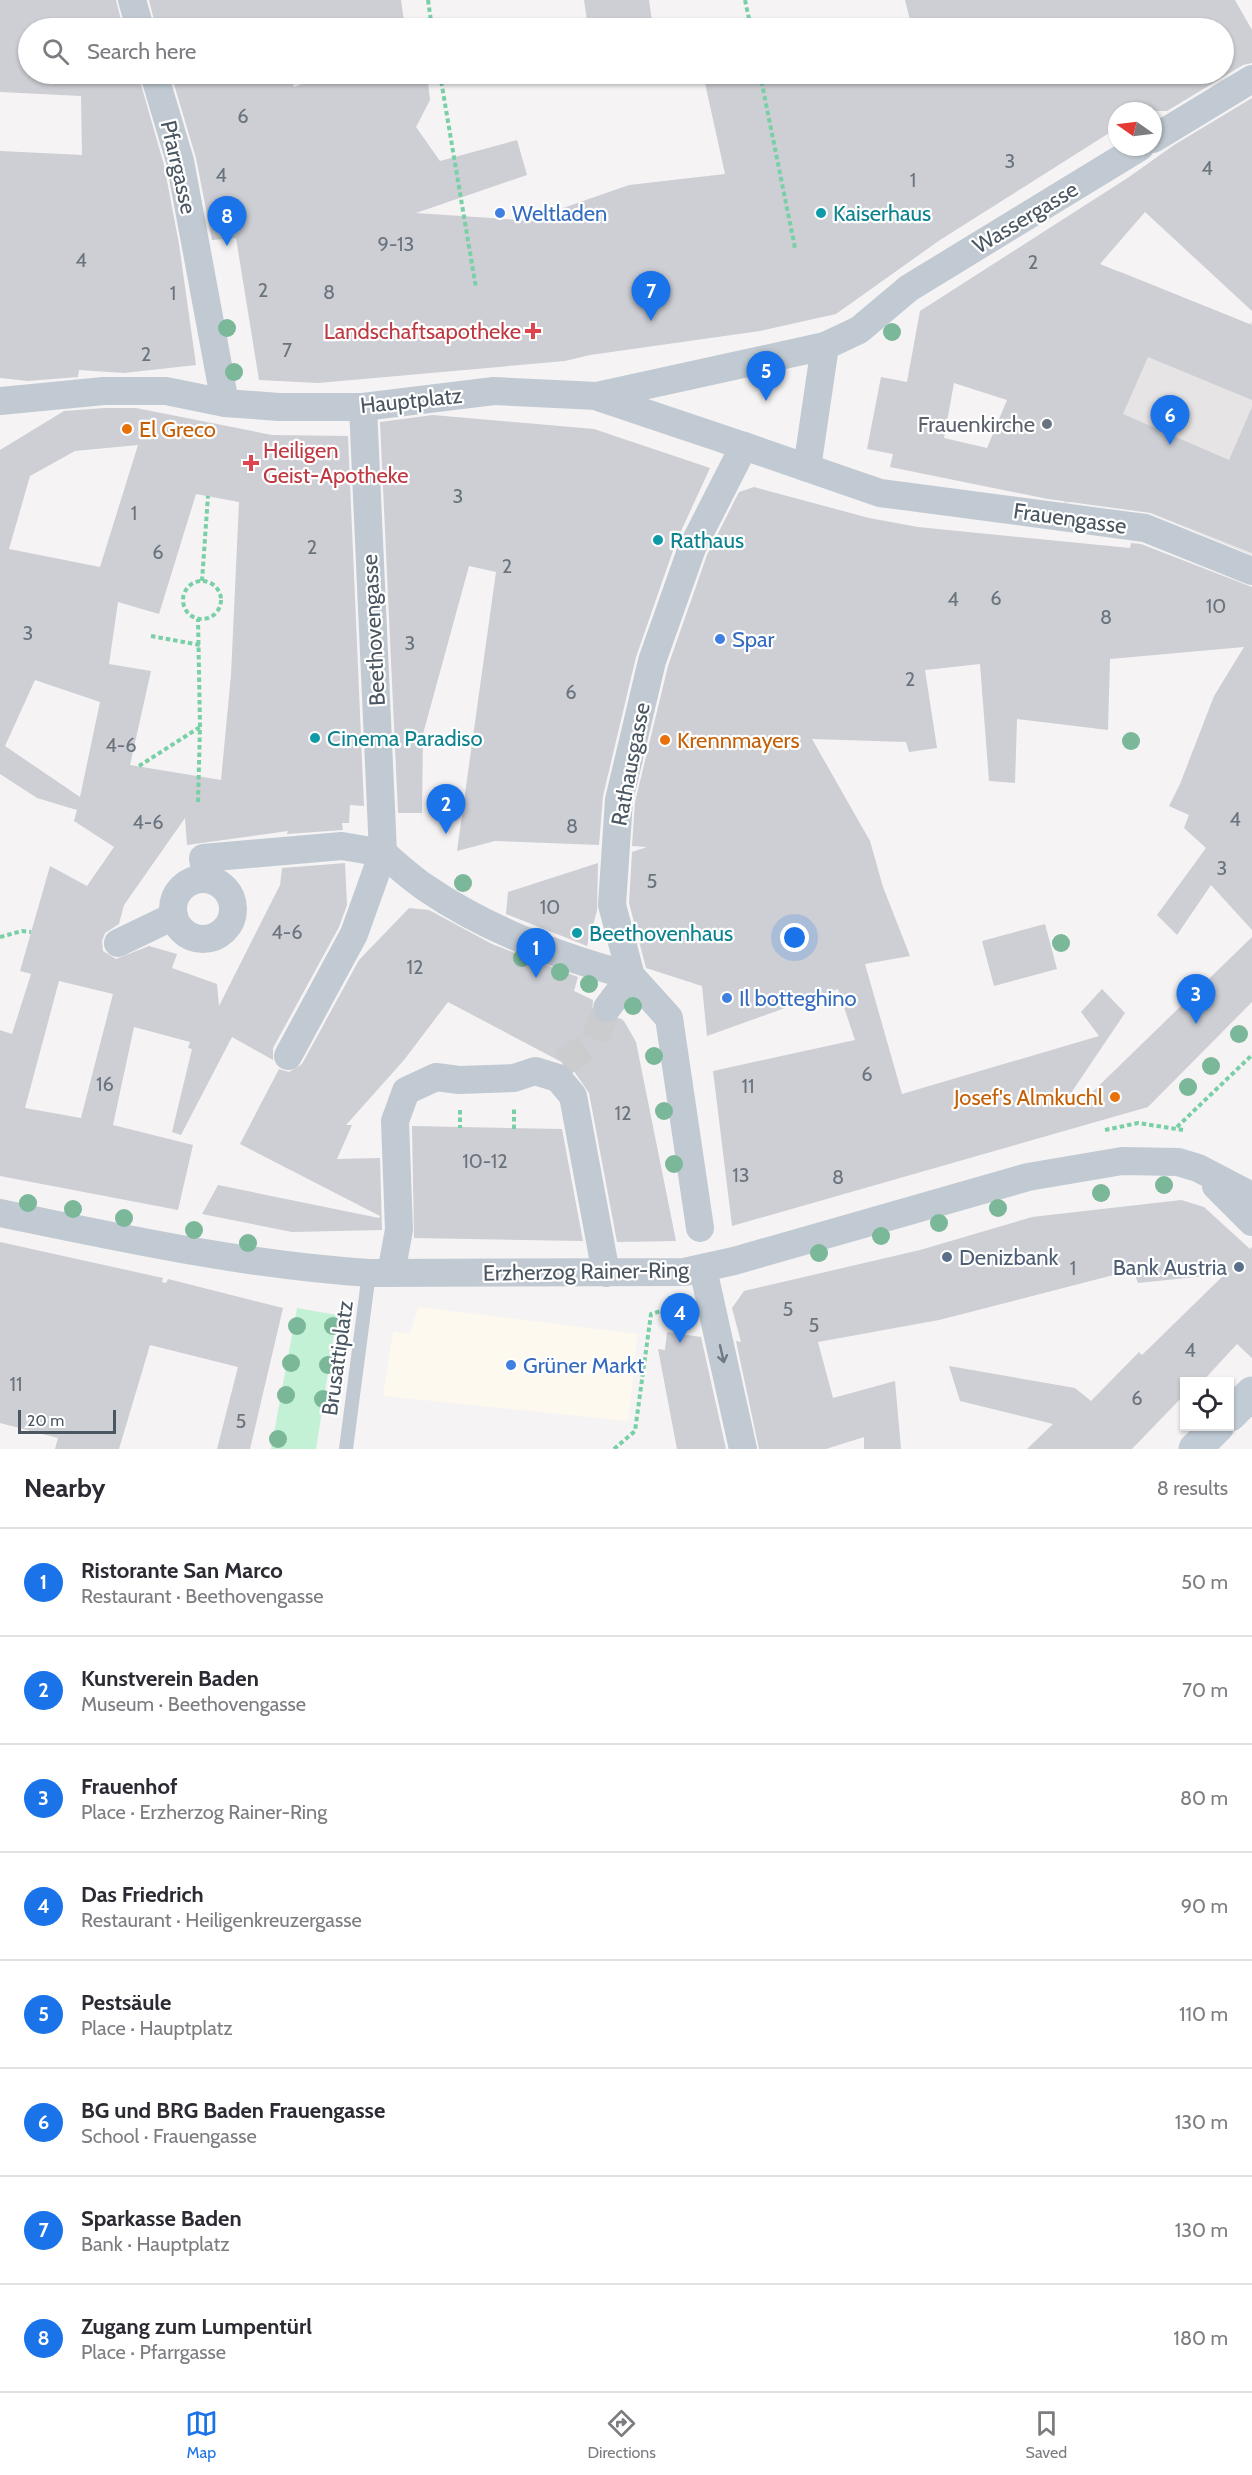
<!DOCTYPE html>
<html lang="en">
<head>
<meta charset="utf-8">
<style>
	body { margin:0; font-family:Cabin,sans-serif; background:#f7f7f7; color:#2b2b33 }
	.controls { position:absolute; right:18px; bottom:18px; display:grid; overflow:hidden; border-radius:0px; box-shadow:0 2px 4px #0004 }
	.controls button { width:54px; height:54px; display:grid; place-items:center; padding:0; border:0; border-bottom:2px solid #e1e1e2; background:#fff; color:#2b2b33; font:30px sans-serif }
	.compass { position:absolute; left:1108px; top:102px; width:54px; height:54px; border-radius:50%; background:#fff; box-shadow:0 2px 4px #0004; rotate:284deg }
	.scale { position:absolute; left:18px; bottom:15px; width:98px; box-sizing:border-box; padding-left:6px; border:3px solid #4a5661; border-top:0; font-size:16px; line-height:21px; white-space:nowrap; color:#4a5661; -webkit-text-stroke:4px #fff; paint-order:stroke }
	.you { position:absolute; left:795px; top:938px; width:21px; height:21px; margin:-15px; border:4px solid #fff; border-radius:50%; background:#1a73e8; box-shadow:0 0 0 9px #1a73e833 }
	.badge { display:grid; place-items:center; width:39px; height:39px; border-radius:50%; background:#1a73e8; color:#fff; font-size:20px; font-weight:700 }
	.pin { position:absolute; translate:-50% -50px; filter:drop-shadow(0 2px 3px #0008) }
	.pin::after { content:''; position:absolute; top:32px; width:21px; height:18px; background:inherit; clip-path:polygon(0 0,100% 0,50% 100%) }
	.list { margin:0; padding:0; list-style:none }
	h2 { display:flex; justify-content:space-between; align-items:center; height:78px; margin:0; padding:0 24px; font-size:26px }
	h2 small { font-size:20px; font-weight:400; color:#7c7c81 }
	.list li { display:grid; grid-template-columns:39px 1fr auto; gap:18px; align-items:center; box-sizing:border-box; height:108px; padding:0 24px; border-top:2px solid #e1e1e2 }
	.list b { display:block; font-size:22px; white-space:nowrap }
	.list p { margin:0; font-size:20px; white-space:nowrap; color:#7c7c81 }
	.list em { font-size:20px; font-style:normal; color:#7c7c81 }
	.icon { flex:none; width:33px; height:33px; fill:none; stroke:currentColor; stroke-width:2; stroke-linecap:round; stroke-linejoin:round }
	.map { position:relative; flex:none; width:1252px; height:1449px; overflow:hidden }
	.search { position:absolute; background:#fff; box-shadow:0 2px 4px #0004; left:18px; right:18px; top:18px; height:66px; display:flex; align-items:center; gap:15px; box-sizing:border-box; padding:0 21px; border-radius:33px; color:#7c7c81; font-size:22px }
	.sheet { height:942px; background:#fff }
	nav { display:flex; justify-content:space-around; align-items:center; box-sizing:border-box; height:84px; border-top:2px solid #e1e1e2; background:#fff; font-size:16px; color:#7c7c81 }
	nav a { display:grid; justify-items:center; gap:3px }
	nav .on { color:#1a73e8 }
	.map>svg:first-child { display:block }
	.commercial { fill:#fdf9ef }
	.education { fill:#e6e4e5 }
	.green { fill:#c3f1d5 }
	.building { fill:#cdcfd5; fill-rule:evenodd }
	.lines { fill:none; stroke-linecap:round; stroke-linejoin:round }
	.street-tunnel { stroke:#caccce; stroke-width:28; stroke-dasharray:28 14; stroke-linecap:butt }
	.path { stroke:#7ad0a6; stroke-width:4; stroke-dasharray:4.5 3; stroke-linecap:butt }
	.lane { stroke:#c1cad2; stroke-width:14 }
	.street { stroke:#c1cad2; stroke-width:28 }
	.secondary { stroke:#c1cbd6; stroke-width:33 }
	.tree { fill:#7bb799 }
	.oneway { stroke:#6e7983 }
	.shop-dot { fill:#3f7fe0; stroke:#fff; stroke-width:2 }
	.culture-dot { fill:#0f9aa8; stroke:#fff; stroke-width:2 }
	.health-dot { fill:#e0444e; stroke:#fff; stroke-width:2 }
	.worship-dot { fill:#6b7280; stroke:#fff; stroke-width:2 }
	.food-dot { fill:#e8710a; stroke:#fff; stroke-width:2 }
	.service-dot { fill:#5c6f8a; stroke:#fff; stroke-width:2 }
	.labels { text-anchor:middle; stroke-width:4.5; stroke-linejoin:round; paint-order:stroke }
	.number-label { font-size:20px; fill:#6b747e }
	.street-label { font-size:22px; fill:#4a5661; stroke:#fff }
	.shop-label { font-size:22px; fill:#366cbe; stroke:#fff; text-anchor:start }
	.culture-label { font-size:22px; fill:#0d838f; stroke:#fff; text-anchor:start }
	.health-label { font-size:22px; fill:#be3a42; stroke:#fff; text-anchor:end }
	.worship-label { font-size:22px; fill:#5b616d; stroke:#fff; text-anchor:end }
	.food-label { font-size:22px; fill:#c56008; stroke:#fff; text-anchor:start }
	.service-label { font-size:22px; fill:#4e5e75; stroke:#fff; text-anchor:start }
</style>
</head>
<body>
<div class="map">
<svg width="1252" height="1449" viewBox="0 0 1252 1449">
	<rect width="100%" height="100%" fill="#f5f3f3"/>
	<polygon class="commercial" points="418,1307 638,1334 628,1421 383,1396 393,1331 410,1334"/>
	<polygon class="education" points="1119,271 1249,324 1252,321 1252,555 1113,498 1074,499 1061,508 1108,397 1110,289"/>
	<polygon class="green" points="297,1308 337,1315 316,1449 271,1449"/>
	<g class="building">
		<polygon points="0,0 116,0 123,28 28,28 28,74 138,74 164,165 179,244 196,365 124,373 79,370 78,377 28,381 0,378 0,151 82,155 81,96 0,92"/>
		<polygon points="149,0 401,0 405,28 156,28"/>
		<polygon points="584,0 649,0 653,28 588,28"/>
		<polygon points="905,0 1235,0 1252,30 1252,63 1243,65 1167,111 1117,111 1117,128 940,240 836,314 760,331 590,355 565,361 318,383 259,380 236,238 212,240 196,158 171,74 290,74 294,87 327,74 427,74 430,100 416,127 440,161 517,140 527,175 416,213 565,223 563,208 629,185 725,174 703,74 1224,74 1224,28 912,28"/>
		<path d="M1252,98V311L1145,212L1100,264L1252,325V400L1148,357L1123,414L1229,460L1252,407V553L1151,513L1048,499L890,467L893,454L867,449L881,377L907,382L920,311L1129,177L1174,145ZM954,383L1007,400L987,448L944,438Z"/>
		<path d="M105,408H136L272,435L348,436L364,806L350,805L349,823H342L343,830L287,834L288,831L187,845L185,818L124,905L119,924L105,933L102,941L103,951L116,959L149,946L177,954L172,968L217,984L219,1006L280,885L282,868L345,863L347,905L339,927L273,1048V1060L232,1037L181,1135L172,1132L192,1049L188,1048L190,1042L134,1027L113,1125L193,1145L178,1210L0,1176V1030L12,1034L31,974L20,971L50,866L87,886L114,847L74,821L77,810L37,798L0,774V450L64,411ZM138,445L100,567L9,549L30,476L75,451ZM196,494L239,502L231,675L221,780L130,765L151,671L109,664L118,602L159,614ZM35,680L100,702L80,797L5,746ZM59,981L113,994L81,1118L25,1108Z"/>
		<polygon points="433,415 594,429 710,468 676,542 636,657 603,796 599,845 495,841 457,851 496,572 469,566 423,734 422,813 398,813 380,422"/>
		<polygon points="754,487 869,518 918,527 1130,548 1131,543 1141,544 1252,587 1252,930 1211,885 1177,935 1157,915 1206,848 1184,828 1189,815 1169,806 1180,784 1214,696 1244,647 1110,659 1108,730 1017,719 1015,783 989,781 980,664 925,670 937,748 909,752 906,742 812,739 870,841 883,887 910,956 865,964 902,1094 1099,1036 1081,1012 1102,989 1125,1013 1069,1096 1079,1105 1252,937 1252,1002 1148,1107 732,1226 713,1071 855,1040 838,989 707,1036 702,986 646,968 629,903 632,852 647,847 632,846 635,802 668,666 707,555 739,492"/>
		<polygon points="598,863 597,911 587,946 506,914 508,892"/>
		<polygon points="409,908 429,910 492,944 578,977 574,991 593,1000 592,1014 597,1021 606,1024 620,1018 624,1021 636,1042 676,1241 617,1242 589,1093 571,1067 448,1002 404,1060 346,1125 352,1125 337,1159 380,1158 382,1230 292,1232 202,1214 218,1185 379,1218 380,1216 240,1144 279,1069 289,1072 302,1064 359,960"/>
		<polygon points="1045,924 1057,969 994,986 982,941"/>
		<polygon points="412,1126 562,1129 583,1241 414,1238"/>
		<polygon points="1181,1200 1204,1207 1250,1249 1252,1247 1252,1358 1237,1344 1202,1382 1185,1382 1185,1394 1132,1449 1027,1449 1053,1424 960,1401 949,1366 1075,1388 1091,1401 1139,1352 1142,1355 1225,1274 1138,1283 1133,1270 939,1320 818,1342 833,1398 895,1381 901,1449 864,1449 864,1437 826,1449 759,1449 736,1341 741,1342 732,1308 744,1291 920,1250 1032,1217"/>
		<polygon points="0,1242 163,1278 162,1282 166,1283 168,1279 283,1308 250,1449 217,1449 238,1367 150,1345 119,1449 55,1449 58,1438 0,1423"/>
		<polygon points="667,1332 701,1337 726,1449 677,1449 658,1349 665,1350"/>
	</g>
	<g class="lines">
		<polyline class="street-tunnel" points="562,1063 594,1043 607,1008"/>
		<g class="path">
			<polyline points="428,0 432,28"/>
			<polyline points="745,0 751,28"/>
			<polyline points="440,74 476,288"/>
			<polyline points="760,74 795,248"/>
			<circle cx="202" cy="600" r="19"/>
			<polyline points="202,581 208,496"/>
			<polyline points="151,636 200,645"/>
			<polyline points="139,766 200,727"/>
			<polyline points="198,802 200,726 198,619"/>
			<polyline points="0,937 22,931 31,932"/>
			<polyline points="460,1110 460,1128"/>
			<polyline points="1177,1127 1252,1055"/>
			<polyline points="514,1129 514,1108"/>
			<polyline points="1105,1130 1138,1123 1183,1130"/>
			<polyline points="614,1449 635,1431 651,1314 680,1305"/>
		</g>
		<polyline class="lane" points="346,1449 369,1273"/>
		<g class="street">
			<polyline points="132,0 140,28"/>
			<polyline points="154,74 180,161 225,403"/>
			<polyline points="1153,139 1252,79"/>
			<polyline points="598,397 744,446 692,548 652,661 619,800 612,905 631,976 669,1018 700,1228"/>
			<polyline points="0,401 104,391 166,391 225,403 279,407 363,407 494,391 597,396 825,346 859,330 909,288 1140,147"/>
			<path d="M363,407L383,853C397,865 411,878 426,888C487,930 560,957 631,976L607,1008"/>
			<polyline points="744,446 880,493 1145,528 1252,571"/>
			<polyline points="807,468 825,346"/>
			<polyline points="206,879 203,858 342,846 383,853 354,934 288,1056"/>
			<circle cx="203" cy="909" r="30"/>
			<polyline points="118,943 174,916"/>
			<polyline points="1216,1186 1252,1222"/>
			<path d="M0,1213C121,1238 245,1265 369,1273L684,1272L734,1261L1028,1177L1122,1161L1178,1162L1198,1168L1252,1196"/>
			<polyline points="703,1269 743,1449"/>
			<polyline points="391,1273 399,1230 395,1121 406,1091 436,1077 459,1080 514,1078 535,1071 558,1078 573,1096 606,1273"/>
		</g>
		<g class="secondary">
			<polyline points="1230,1415 1252,1393"/>
			<polyline points="1195,1449 1218,1426"/>
		</g>
	</g>
	<g class="tree">
		<circle cx="227" cy="328" r="9"/>
		<circle cx="892" cy="332" r="9"/>
		<circle cx="234" cy="372" r="9"/>
		<circle cx="1131" cy="741" r="9"/>
		<circle cx="463" cy="883" r="9"/>
		<circle cx="1061" cy="943" r="9"/>
		<circle cx="522" cy="958" r="9"/>
		<circle cx="560" cy="972" r="9"/>
		<circle cx="589" cy="984" r="9"/>
		<circle cx="633" cy="1006" r="9"/>
		<circle cx="1239" cy="1034" r="9"/>
		<circle cx="654" cy="1056" r="9"/>
		<circle cx="1211" cy="1066" r="9"/>
		<circle cx="1188" cy="1087" r="9"/>
		<circle cx="664" cy="1111" r="9"/>
		<circle cx="674" cy="1164" r="9"/>
		<circle cx="1164" cy="1185" r="9"/>
		<circle cx="1101" cy="1193" r="9"/>
		<circle cx="28" cy="1203" r="9"/>
		<circle cx="998" cy="1208" r="9"/>
		<circle cx="73" cy="1209" r="9"/>
		<circle cx="124" cy="1218" r="9"/>
		<circle cx="939" cy="1223" r="9"/>
		<circle cx="194" cy="1230" r="9"/>
		<circle cx="881" cy="1236" r="9"/>
		<circle cx="248" cy="1243" r="9"/>
		<circle cx="819" cy="1253" r="9"/>
		<circle cx="297" cy="1326" r="9"/>
		<circle cx="333" cy="1326" r="9"/>
		<circle cx="291" cy="1363" r="9"/>
		<circle cx="328" cy="1365" r="9"/>
		<circle cx="286" cy="1395" r="9"/>
		<circle cx="323" cy="1399" r="9"/>
		<circle cx="278" cy="1439" r="9"/>
	</g>
	<defs><path id="oneway-shaft" d="M-6 0H5M1.5-3L5.5 0L1.5 3" fill="none" stroke-width="1.6" stroke-linecap="round" stroke-linejoin="round" transform="scale(1.5)"/></defs>
	<use class="oneway" href="#oneway-shaft" transform="translate(722 1354) rotate(77)"/>
	<g class="shop-dot">
		<circle cx="500" cy="213" r="6"/>
		<circle cx="720" cy="639" r="6"/>
		<circle cx="727" cy="998" r="6"/>
		<circle cx="511" cy="1365" r="6"/>
	</g>
	<g class="culture-dot">
		<circle cx="821" cy="213" r="6"/>
		<circle cx="658" cy="540" r="6"/>
		<circle cx="315" cy="738" r="6"/>
		<circle cx="577" cy="933" r="6"/>
	</g>
	<g class="health-dot">
		<path d="M530 322h6v6h6v6h-6v6h-6v-6h-6v-6h6z"/>
		<path d="M248 454h6v6h6v6h-6v6h-6v-6h-6v-6h6z"/>
	</g>
	<circle class="worship-dot" cx="1047" cy="424" r="6"/>
	<g class="food-dot">
		<circle cx="127" cy="429" r="6"/>
		<circle cx="665" cy="740" r="6"/>
		<circle cx="1115" cy="1097" r="6"/>
	</g>
	<g class="service-dot">
		<circle cx="947" cy="1257" r="6"/>
		<circle cx="1239" cy="1267" r="6"/>
	</g>
	<g class="labels">
		<g class="number-label">
			<text x="243" y="123">6</text>
			<text x="1010" y="168">3</text>
			<text x="1207" y="175">4</text>
			<text x="221" y="182">4</text>
			<text x="913" y="187">1</text>
			<text x="396" y="251">9-13</text>
			<text x="81" y="267">4</text>
			<text x="1033" y="269">2</text>
			<text x="263" y="297">2</text>
			<text x="329" y="299">8</text>
			<text x="173" y="300">1</text>
			<text x="287" y="357">7</text>
			<text x="146" y="361">2</text>
			<text x="458" y="503">3</text>
			<text x="134" y="520">1</text>
			<text x="312" y="554">2</text>
			<text x="158" y="559">6</text>
			<text x="507" y="573">2</text>
			<text x="996" y="605">6</text>
			<text x="953" y="606">4</text>
			<text x="1216" y="613">10</text>
			<text x="1106" y="624">8</text>
			<text x="28" y="640">3</text>
			<text x="410" y="650">3</text>
			<text x="910" y="686">2</text>
			<text x="571" y="699">6</text>
			<text x="121" y="752">4-6</text>
			<text x="1235" y="826">4</text>
			<text x="148" y="829">4-6</text>
			<text x="572" y="833">8</text>
			<text x="1222" y="875">3</text>
			<text x="652" y="888">5</text>
			<text x="550" y="914">10</text>
			<text x="287" y="939">4-6</text>
			<text x="415" y="974">12</text>
			<text x="867" y="1081">6</text>
			<text x="105" y="1091">16</text>
			<text x="748" y="1093">11</text>
			<text x="623" y="1120">12</text>
			<text x="485" y="1168">10-12</text>
			<text x="741" y="1182">13</text>
			<text x="838" y="1184">8</text>
			<text x="1073" y="1275">1</text>
			<text x="788" y="1316">5</text>
			<text x="814" y="1332">5</text>
			<text x="1190" y="1357">4</text>
			<text x="16" y="1391">11</text>
			<text x="1137" y="1405">6</text>
			<text x="241" y="1428">5</text>
		</g>
		<g class="street-label">
			<text transform="translate(179 167) rotate(77)" y="8">Pfarrgasse</text>
			<text transform="translate(1025 217) rotate(-31)" y="8">Wassergasse</text>
			<text transform="translate(411 400) rotate(-6)" y="8">Hauptplatz</text>
			<text transform="translate(1070 518) rotate(8)" y="8">Frauengasse</text>
			<text transform="translate(373 630) rotate(-93)" y="8">Beethovengasse</text>
			<text transform="translate(630 764) rotate(-79)" y="8">Rathausgasse</text>
			<text transform="translate(586 1271) rotate(-1)" y="8">Erzherzog Rainer-Ring</text>
			<text transform="translate(337 1358) rotate(-82)" y="8">Brusattiplatz</text>
		</g>
		<g class="shop-label">
			<text x="512" y="221">Weltladen</text>
			<text x="732" y="647">Spar</text>
			<text x="739" y="1006">Il botteghino</text>
			<text x="523" y="1373">Grüner Markt</text>
		</g>
		<g class="culture-label">
			<text x="833" y="221">Kaiserhaus</text>
			<text x="670" y="548">Rathaus</text>
			<text x="327" y="746">Cinema Paradiso</text>
			<text x="589" y="941">Beethovenhaus</text>
		</g>
		<g class="health-label">
			<text x="521" y="339">Landschaftsapotheke</text>
			<text x="263" y="458" text-anchor="start">Heiligen<tspan x="263" dy="25">Geist-Apotheke</tspan></text>
		</g>
		<g class="worship-label">
			<text x="1035" y="432">Frauenkirche</text>
		</g>
		<g class="food-label">
			<text x="139" y="437">El Greco</text>
			<text x="677" y="748">Krennmayers</text>
			<text x="1103" y="1105" text-anchor="end">Josef's Almkuchl</text>
		</g>
		<g class="service-label">
			<text x="959" y="1265">Denizbank</text>
			<text x="1227" y="1275" text-anchor="end">Bank Austria</text>
		</g>
	</g>
</svg>
<div class="controls">
<button><svg class="icon" aria-label="locate" viewBox="0 0 24 24"><circle cx="12" cy="12" r="6"/><path d="M12 2v4M12 18v4M2 12h4M18 12h4"/></svg></button>
</div>
<svg class="compass" viewBox="-18 -18 36 36"><path d="M0-13l5 13h-10z" fill="#e53935"/><path d="M0 13l5-13h-10z" fill="#7c7c81"/></svg>
<div class="scale">20 m</div>
<div class="you"></div>
<div class="pin badge" style="left:536px;top:978px">1</div>
<div class="pin badge" style="left:446px;top:834px">2</div>
<div class="pin badge" style="left:1196px;top:1024px">3</div>
<div class="pin badge" style="left:680px;top:1343px">4</div>
<div class="pin badge" style="left:766px;top:401px">5</div>
<div class="pin badge" style="left:1170px;top:445px">6</div>
<div class="pin badge" style="left:651px;top:321px">7</div>
<div class="pin badge" style="left:227px;top:246px">8</div>
<div class="search"><svg class="icon" aria-label="search" viewBox="0 0 24 24"><circle cx="10" cy="10" r="6"/><path d="M15 15l6 6"/></svg>Search here</div>
</div>
<section class="sheet">
<h2>Nearby<small>8 results</small></h2>
<ul class="list">
<li><span class="badge">1</span><div><b>Ristorante San Marco</b><p>Restaurant · Beethovengasse</p></div><em>50 m</em></li>
<li><span class="badge">2</span><div><b>Kunstverein Baden</b><p>Museum · Beethovengasse</p></div><em>70 m</em></li>
<li><span class="badge">3</span><div><b>Frauenhof</b><p>Place · Erzherzog Rainer-Ring</p></div><em>80 m</em></li>
<li><span class="badge">4</span><div><b>Das Friedrich</b><p>Restaurant · Heiligenkreuzergasse</p></div><em>90 m</em></li>
<li><span class="badge">5</span><div><b>Pestsäule</b><p>Place · Hauptplatz</p></div><em>110 m</em></li>
<li><span class="badge">6</span><div><b>BG und BRG Baden Frauengasse</b><p>School · Frauengasse</p></div><em>130 m</em></li>
<li><span class="badge">7</span><div><b>Sparkasse Baden</b><p>Bank · Hauptplatz</p></div><em>130 m</em></li>
<li><span class="badge">8</span><div><b>Zugang zum Lumpentürl</b><p>Place · Pfarrgasse</p></div><em>180 m</em></li>
</ul>
</section>
<nav>
<a class="on"><svg class="icon" aria-label="map" viewBox="0 0 24 24"><path d="M3 6l6-2 6 2 6-2v14l-6 2-6-2-6 2zM9 4v14M15 6v14"/></svg>Map</a>
<a><svg class="icon" aria-label="directions" viewBox="0 0 24 24"><path d="M12 3l9 9-9 9-9-9zM9 14v-3h6M13 9l2 2-2 2"/></svg>Directions</a>
<a><svg class="icon" aria-label="saved" viewBox="0 0 24 24"><path d="M7 4h10v16l-5-4-5 4z"/></svg>Saved</a>
</nav>
</body>
</html>
